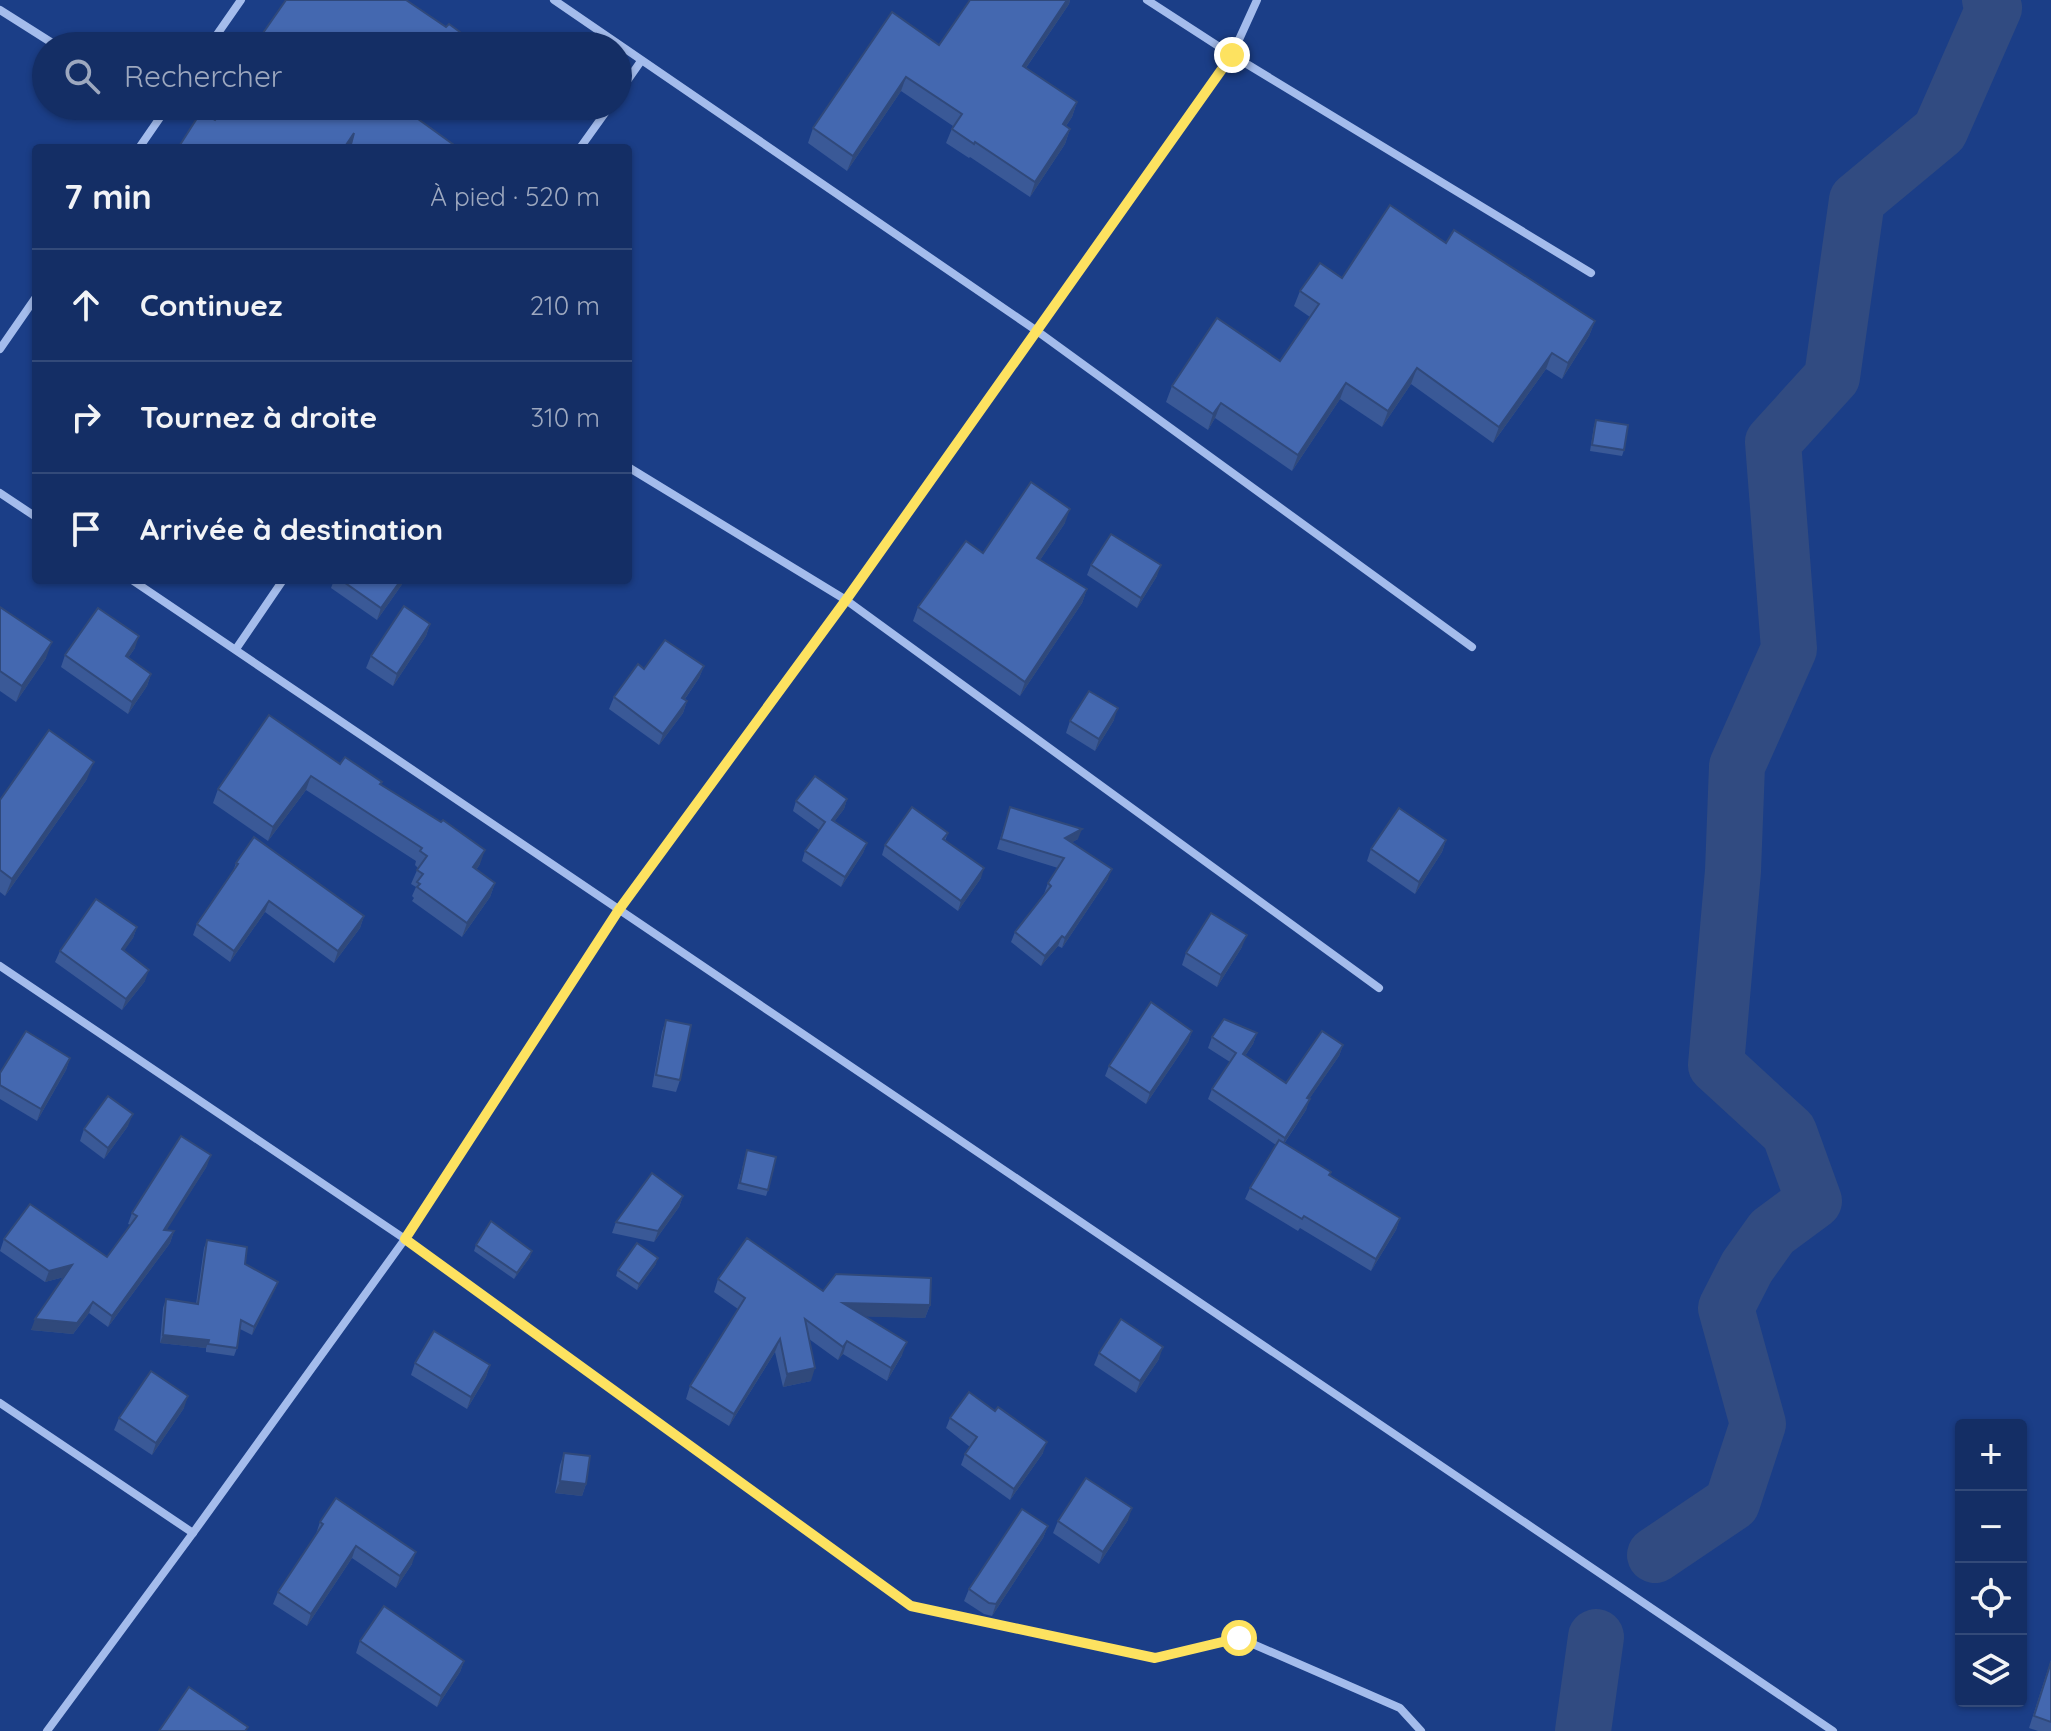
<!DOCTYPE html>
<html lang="fr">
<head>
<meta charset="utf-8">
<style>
	body { margin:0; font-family:Quicksand,sans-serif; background:#1d366b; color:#f1f3f6 }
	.controls { position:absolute; right:24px; bottom:24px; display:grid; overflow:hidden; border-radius:8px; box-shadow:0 2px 6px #0004 }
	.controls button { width:72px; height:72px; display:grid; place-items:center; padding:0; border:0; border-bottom:2px solid #334a79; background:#142e65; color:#f1f3f6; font:40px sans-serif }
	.stop { position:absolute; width:24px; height:24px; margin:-18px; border:6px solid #fde260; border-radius:50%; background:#fff }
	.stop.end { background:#fde260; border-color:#fff; box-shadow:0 2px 8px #0008 }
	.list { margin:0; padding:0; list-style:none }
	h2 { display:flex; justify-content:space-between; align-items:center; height:104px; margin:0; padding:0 32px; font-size:34px }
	h2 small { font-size:26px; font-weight:400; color:#9da8bf }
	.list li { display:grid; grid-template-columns:52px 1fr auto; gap:24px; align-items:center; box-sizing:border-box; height:112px; padding:0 32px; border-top:2px solid #334a79 }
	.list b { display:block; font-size:30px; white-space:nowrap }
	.list em { font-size:26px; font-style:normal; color:#9da8bf }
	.icon { flex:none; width:44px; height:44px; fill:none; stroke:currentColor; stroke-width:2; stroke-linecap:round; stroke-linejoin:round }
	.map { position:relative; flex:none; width:2051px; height:1731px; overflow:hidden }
	.search { position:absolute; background:#142e65; box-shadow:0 2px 6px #0004; left:32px; top:32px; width:600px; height:88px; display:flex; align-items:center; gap:20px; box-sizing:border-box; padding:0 28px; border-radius:44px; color:#9da8bf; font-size:30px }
	.panel { position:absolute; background:#142e65; box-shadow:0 2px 6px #0004; left:32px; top:144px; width:600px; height:440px; border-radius:8px }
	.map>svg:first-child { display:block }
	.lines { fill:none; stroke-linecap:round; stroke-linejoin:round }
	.river { stroke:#314b81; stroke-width:56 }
	.minor { stroke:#a4bcec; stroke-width:8 }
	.wall { fill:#3a5997 }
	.shaded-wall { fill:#30497b }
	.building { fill:#4468b0; stroke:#30497b; stroke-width:2 }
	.route { stroke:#fde260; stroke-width:10 }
</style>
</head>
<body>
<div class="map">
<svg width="2051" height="1731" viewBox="0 0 2051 1731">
	<rect width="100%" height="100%" fill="#1b3e87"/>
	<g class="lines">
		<g class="river">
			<polyline points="1655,1555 1732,1503 1758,1424 1726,1308 1747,1267 1772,1232 1814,1201 1789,1132 1716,1065 1733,871 1737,766 1789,649 1773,442 1832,377 1857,200 1940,131 1994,8 1990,0"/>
			<polyline points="1583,1731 1596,1637"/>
		</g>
		<g class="minor">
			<polyline points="554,0 1037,331 1472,647"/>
			<polyline points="1147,0 1232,55 1591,273"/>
			<polyline points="0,10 57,46"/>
			<polyline points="209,46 241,0"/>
			<polyline points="618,94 641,61"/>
			<polyline points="139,148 168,106"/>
			<polyline points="580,148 610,106"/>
			<polyline points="0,349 36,297"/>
			<polyline points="628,467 846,600 1379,988"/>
			<polyline points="0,493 36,517"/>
			<polyline points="132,580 1833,1731"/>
			<polyline points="236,649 283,580"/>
			<polyline points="0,966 405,1239 911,1606 1155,1658 1239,1638 1400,1708 1421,1731"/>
			<polyline points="0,1403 193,1533"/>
			<polyline points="47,1731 193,1533 405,1239 618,911 846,600 1232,55 1257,0"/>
		</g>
	</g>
	<g class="wall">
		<polygon points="970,0 1070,0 1069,4 1026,68 1077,102 1072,117 1066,126 1070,129 1065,144 1030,197 970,157 969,158 946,143 953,126 901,91 847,171 808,143 813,128 939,45"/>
		<polygon points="1446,243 1595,321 1589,336 1562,379 1546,369 1493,443 1411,384 1382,427 1340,399 1292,471 1215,418 1208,430 1166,402 1172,386 1280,361 1310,317 1294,306 1300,291"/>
		<polygon points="1596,420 1624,450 1622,456 1590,451 1594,426"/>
		<polygon points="1065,523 1040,560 1087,589 1082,603 1020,696 913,621 918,607 983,553"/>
		<polygon points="1091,565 1157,576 1137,608 1087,575"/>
		<polygon points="334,580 405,580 377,620 331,588"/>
		<polygon points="0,607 46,658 16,702 0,691"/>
		<polygon points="430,624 426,636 393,686 366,668 371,656"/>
		<polygon points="135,648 128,658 151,674 147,686 128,714 61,667 65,655"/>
		<polygon points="704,666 699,678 685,699 687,701 683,713 659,745 609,709 614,697 644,669"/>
		<polygon points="1114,720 1095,751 1066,733 1070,721"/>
		<polygon points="340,764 381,785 480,864 476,870 495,883 490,897 462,937 412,901 414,898 412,896 416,887 411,884 418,868 415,865 416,861 306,790 268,841 213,803 218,789"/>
		<polygon points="87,779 5,896 0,892 0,800"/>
		<polygon points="847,799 844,809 834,822 867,843 863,853 841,887 802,861 805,851 819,830 793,811 796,801"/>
		<polygon points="1010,807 1078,839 1072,842 1108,879 1062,948 1058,946 1041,966 1011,942 1015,932 1044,894 1048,883 1058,868 997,849"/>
		<polygon points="948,833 945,841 981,878 958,911 882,855 885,845"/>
		<polygon points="1446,840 1442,852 1415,894 1367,861 1371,849"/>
		<polygon points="236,863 364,916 360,928 334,963 265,912 230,962 193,935 197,924 232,874"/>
		<polygon points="137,927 133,938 124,950 145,981 122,1010 55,962 60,951"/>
		<polygon points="1242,947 1217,987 1182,965 1186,953"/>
		<polygon points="666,1020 680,1080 676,1092 652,1087 662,1032"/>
		<polygon points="1192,1031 1188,1042 1146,1104 1105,1076 1109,1066"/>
		<polygon points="1257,1033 1253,1044 1245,1056 1286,1083 1343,1045 1339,1056 1309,1099 1306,1110 1284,1144 1330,1175 1400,1218 1396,1230 1371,1271 1300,1228 1298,1231 1245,1199 1250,1188 1276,1145 1208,1099 1212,1089 1230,1062 1208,1048 1212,1037"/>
		<polygon points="70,1058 66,1070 37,1121 0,1099 0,1073"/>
		<polygon points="128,1126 104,1159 80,1141 84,1129"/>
		<polygon points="747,1150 768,1190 766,1196 737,1189"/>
		<polygon points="207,1166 166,1230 174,1231 170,1243 108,1327 89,1313 73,1334 31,1330 64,1277 45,1282 0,1251 4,1239 107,1257 131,1225 128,1224 132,1213"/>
		<polygon points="683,1196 679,1207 654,1242 612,1233 616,1222"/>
		<polygon points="207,1240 245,1264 278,1282 252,1335 240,1329 237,1348 234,1356 206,1352 206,1348 160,1343 163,1308 166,1299 196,1304 204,1248"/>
		<polygon points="476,1245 530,1257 514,1279 474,1251"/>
		<polygon points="656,1264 637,1290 616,1276 618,1270"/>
		<polygon points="718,1279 823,1291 930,1305 925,1318 865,1316 902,1355 887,1381 843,1354 838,1360 809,1339 811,1381 783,1387 775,1352 729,1426 686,1399 690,1386 738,1309 714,1292"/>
		<polygon points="1099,1353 1159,1359 1136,1393 1094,1365"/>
		<polygon points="415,1363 490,1365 486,1377 467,1409 411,1375"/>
		<polygon points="184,1408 152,1455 114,1430 119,1418"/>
		<polygon points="950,1418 1043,1453 1010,1500 961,1465 965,1454 970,1447 946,1428"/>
		<polygon points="564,1453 586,1484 582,1496 555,1493 560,1465"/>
		<polygon points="1128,1520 1099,1564 1053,1533 1058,1521"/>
		<polygon points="320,1522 412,1564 396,1588 352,1558 307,1626 273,1604 278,1592 316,1534"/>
		<polygon points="1048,1526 1043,1538 992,1616 984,1614 964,1601 969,1589"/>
		<polygon points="360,1641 464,1661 460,1672 437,1707 356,1653"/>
		<polygon points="2051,1660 2051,1731 2038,1731 2029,1728"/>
	</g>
	<g class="shaded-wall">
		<polygon points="1067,0 1070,0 1069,4 1017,81 1023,66"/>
		<polygon points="906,77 901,91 847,171 853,156"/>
		<polygon points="1077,102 1072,117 1057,139 1063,124"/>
		<polygon points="1070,129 1065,144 1030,197 1035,182"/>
		<polygon points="354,133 349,148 344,148"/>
		<polygon points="1595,321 1589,336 1562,379 1568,363"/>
		<polygon points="1552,353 1546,369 1493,443 1499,427"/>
		<polygon points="1417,368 1411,384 1382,427 1388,411"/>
		<polygon points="1346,383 1340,399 1292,471 1298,455"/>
		<polygon points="1221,403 1215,418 1208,430 1213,414"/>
		<polygon points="1070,509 1065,523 1032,572 1037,558"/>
		<polygon points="1161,565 1157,576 1137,608 1141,598"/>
		<polygon points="401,580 405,580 377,620 381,608"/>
		<polygon points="1087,589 1082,603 1020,696 1025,682"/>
		<polygon points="430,624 426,636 393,686 397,674"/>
		<polygon points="139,636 135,648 121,668 126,656"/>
		<polygon points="52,642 46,658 16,702 22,686"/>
		<polygon points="704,666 699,678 678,709 682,698"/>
		<polygon points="151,674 147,686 128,714 132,702"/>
		<polygon points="687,701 683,713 659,745 663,734"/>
		<polygon points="1118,708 1114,720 1095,751 1099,739"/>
		<polygon points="94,762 87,779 5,896 12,879"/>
		<polygon points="311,776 306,790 268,841 273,827"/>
		<polygon points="847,799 844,809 828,830 832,820"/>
		<polygon points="1082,829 1078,839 1062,848 1065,838"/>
		<polygon points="1446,840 1442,852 1415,894 1419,882"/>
		<polygon points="867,843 863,853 841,887 845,877"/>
		<polygon points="485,850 480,864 468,881 473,867"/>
		<polygon points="984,868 981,878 958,911 961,901"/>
		<polygon points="1112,869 1108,879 1062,948 1065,938"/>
		<polygon points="495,883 490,897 462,937 467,923"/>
		<polygon points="269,901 265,912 230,962 234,951"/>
		<polygon points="364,916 360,928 334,963 338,951"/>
		<polygon points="137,927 133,938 118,960 122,949"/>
		<polygon points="1247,935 1242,947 1217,987 1221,975"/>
		<polygon points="1062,936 1058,946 1041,966 1045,956"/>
		<polygon points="149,970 145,981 122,1010 126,999"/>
		<polygon points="1192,1031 1188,1042 1146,1104 1150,1093"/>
		<polygon points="1257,1033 1253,1044 1239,1065 1243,1054"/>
		<polygon points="1343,1045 1339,1056 1303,1108 1307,1098"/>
		<polygon points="70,1058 66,1070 37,1121 41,1109"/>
		<polygon points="1310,1099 1306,1110 1281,1148 1285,1138"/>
		<polygon points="133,1114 128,1126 104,1159 108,1148"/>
		<polygon points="211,1155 207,1166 160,1241 164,1230"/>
		<polygon points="683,1196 679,1207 654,1242 658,1231"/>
		<polygon points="1400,1218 1396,1230 1371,1271 1376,1259"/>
		<polygon points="174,1231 170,1243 108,1327 112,1316"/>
		<polygon points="532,1251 530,1257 514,1279 517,1273"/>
		<polygon points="658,1258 656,1264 637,1290 639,1284"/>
		<polygon points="72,1265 68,1276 45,1282 49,1271"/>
		<polygon points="278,1282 275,1290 252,1335 254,1327"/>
		<polygon points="93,1302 89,1313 73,1334 31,1330 35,1319"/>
		<polygon points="843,1303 930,1305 925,1318 838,1316"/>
		<polygon points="163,1335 209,1340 206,1348 160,1343"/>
		<polygon points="780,1339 775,1352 729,1426 734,1414"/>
		<polygon points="847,1341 843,1354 838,1360 843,1347"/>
		<polygon points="907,1342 902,1355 887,1381 891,1368"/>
		<polygon points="1163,1347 1159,1359 1136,1393 1140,1381"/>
		<polygon points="490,1365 486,1377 467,1409 471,1397"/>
		<polygon points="815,1368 811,1381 783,1387 787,1374"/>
		<polygon points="188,1396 184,1408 152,1455 156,1443"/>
		<polygon points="1047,1442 1043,1453 1010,1500 1014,1489"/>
		<polygon points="560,1481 586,1484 582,1496 555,1493"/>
		<polygon points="1132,1508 1128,1520 1099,1564 1103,1552"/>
		<polygon points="1048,1526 1043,1538 992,1616 996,1604"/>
		<polygon points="356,1546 352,1558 307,1626 311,1614"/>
		<polygon points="416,1552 412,1564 396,1588 400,1576"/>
		<polygon points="464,1661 460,1672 437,1707 441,1696"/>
	</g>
	<g class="building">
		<polygon points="286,0 406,0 446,27 449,24 479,46 254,46"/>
		<polygon points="970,0 1067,0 1023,66 1077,102 1063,124 1070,129 1035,182 975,142 974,144 952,129 962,114 906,77 853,156 813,128 892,12 939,45"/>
		<polygon points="224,106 400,106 454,145 452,148 350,148 354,133 344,148 178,148 201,112 215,120"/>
		<polygon points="1390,205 1446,243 1454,230 1595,321 1568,363 1552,353 1499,427 1417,368 1388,411 1346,383 1298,455 1221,403 1213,414 1172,386 1217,318 1280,361 1319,304 1300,291 1320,263 1342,278"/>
		<polygon points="1596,420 1628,425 1624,450 1592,445"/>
		<polygon points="1031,482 1070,509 1037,558 1087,589 1025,682 918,607 966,541 983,553"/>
		<polygon points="1111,534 1161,565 1141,598 1091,565"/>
		<polygon points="341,580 401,580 381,608"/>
		<polygon points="404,606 430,624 397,674 371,656"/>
		<polygon points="0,607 52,642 22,686 0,671"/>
		<polygon points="98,608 139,636 126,656 151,674 132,702 65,655"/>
		<polygon points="665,640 704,666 682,698 687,701 663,734 614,697 638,664 644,669"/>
		<polygon points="1089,691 1118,708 1099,739 1070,721"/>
		<polygon points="269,715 340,764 345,757 382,782 380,784 441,822 443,820 485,850 473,867 495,883 467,923 417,887 420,884 417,882 423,874 417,870 427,856 420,851 422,848 311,776 273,827 218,789"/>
		<polygon points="49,730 94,762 12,879 0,870 0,800"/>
		<polygon points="815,776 847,799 832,820 867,843 845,877 805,851 825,822 796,801"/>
		<polygon points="912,807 948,833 943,839 984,868 961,901 885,845"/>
		<polygon points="1010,807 1082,829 1065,838 1112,869 1065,938 1062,936 1045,956 1015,932 1051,886 1048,883 1064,858 1001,839"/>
		<polygon points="1399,808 1446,840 1419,882 1371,849"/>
		<polygon points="254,837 364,916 338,951 269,901 234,951 197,924 238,864 236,863"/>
		<polygon points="96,899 137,927 122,949 149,970 126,999 60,951"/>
		<polygon points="1211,913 1247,935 1221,975 1186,953"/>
		<polygon points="1151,1002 1192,1031 1150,1093 1109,1066"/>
		<polygon points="1224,1019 1257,1033 1243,1054 1286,1083 1322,1031 1343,1045 1307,1098 1310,1099 1285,1138 1212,1089 1236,1053 1212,1037"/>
		<polygon points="666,1020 691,1025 680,1080 656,1075"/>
		<polygon points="26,1031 70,1058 41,1109 0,1085 0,1073"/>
		<polygon points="108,1096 133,1114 108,1148 84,1129"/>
		<polygon points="181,1136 211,1155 164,1230 174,1231 112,1316 93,1302 77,1323 35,1319 72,1265 49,1271 4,1239 30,1204 107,1257 137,1216 132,1213"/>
		<polygon points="1279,1140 1331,1172 1329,1175 1400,1218 1376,1259 1304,1216 1302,1219 1250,1188"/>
		<polygon points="747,1150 776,1157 768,1190 740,1183"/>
		<polygon points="652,1173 683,1196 658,1231 616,1222"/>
		<polygon points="491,1221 532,1251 517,1273 476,1245"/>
		<polygon points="747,1238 823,1291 836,1274 931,1278 930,1305 843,1303 907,1342 891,1368 847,1341 843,1347 805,1319 815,1368 787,1374 780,1339 734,1414 690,1386 745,1298 718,1279"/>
		<polygon points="207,1240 247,1247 245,1264 278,1282 254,1327 241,1320 237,1348 208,1344 209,1340 163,1335 166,1299 198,1304"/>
		<polygon points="637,1243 658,1258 639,1284 618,1270"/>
		<polygon points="1121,1319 1163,1347 1140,1381 1099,1353"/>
		<polygon points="434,1331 490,1365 471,1397 415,1363"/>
		<polygon points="151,1371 188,1396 156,1443 119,1418"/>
		<polygon points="969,1392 995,1411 998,1407 1047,1442 1014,1489 965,1454 977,1437 950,1418"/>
		<polygon points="564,1453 590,1456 586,1484 560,1481"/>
		<polygon points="1086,1478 1132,1508 1103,1552 1058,1521"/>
		<polygon points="336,1498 416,1552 400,1576 356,1546 311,1614 278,1592 323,1524 320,1522"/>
		<polygon points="1022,1509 1048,1526 996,1604 989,1603 969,1589"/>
		<polygon points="384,1606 464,1661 441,1696 360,1641"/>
		<polygon points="2051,1662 2051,1722 2034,1716"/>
		<polygon points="189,1687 248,1727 245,1731 159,1731"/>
	</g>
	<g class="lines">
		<polyline class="route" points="1232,55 846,600 618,911 405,1239 911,1606 1155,1658 1239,1638"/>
	</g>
</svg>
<div class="controls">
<button>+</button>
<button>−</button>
<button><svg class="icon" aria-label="locate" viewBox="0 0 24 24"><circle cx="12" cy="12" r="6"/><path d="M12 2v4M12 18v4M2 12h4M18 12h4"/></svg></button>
<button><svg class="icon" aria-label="layers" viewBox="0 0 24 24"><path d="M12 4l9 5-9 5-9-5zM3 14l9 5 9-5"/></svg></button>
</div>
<div class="stop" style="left:1239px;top:1638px"></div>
<div class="stop end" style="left:1232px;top:55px"></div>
<div class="search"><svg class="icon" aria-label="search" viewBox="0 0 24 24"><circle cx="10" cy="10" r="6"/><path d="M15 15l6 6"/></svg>Rechercher</div>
<section class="panel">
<h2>7 min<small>À pied · 520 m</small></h2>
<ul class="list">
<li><svg class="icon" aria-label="ahead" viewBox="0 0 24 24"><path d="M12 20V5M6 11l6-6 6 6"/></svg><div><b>Continuez</b></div><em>210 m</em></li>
<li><svg class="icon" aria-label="right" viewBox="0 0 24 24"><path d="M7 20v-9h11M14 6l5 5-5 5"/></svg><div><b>Tournez à droite</b></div><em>310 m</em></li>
<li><svg class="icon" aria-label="arrive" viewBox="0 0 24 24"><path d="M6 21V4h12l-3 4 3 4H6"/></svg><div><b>Arrivée à destination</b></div></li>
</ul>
</section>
</div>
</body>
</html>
